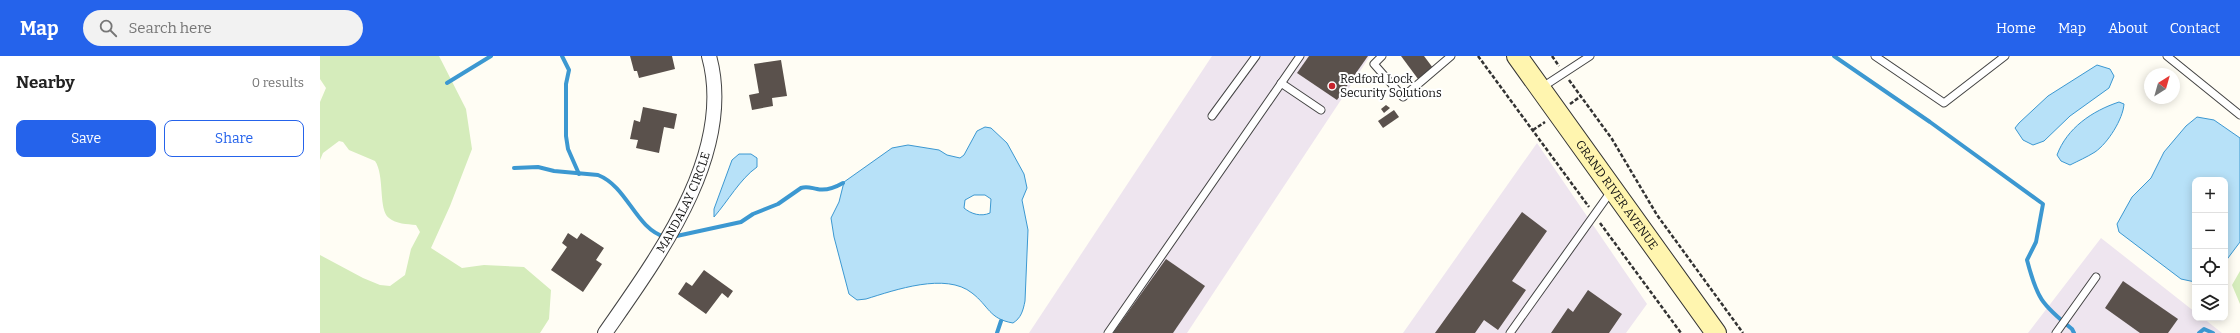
<!DOCTYPE html>
<html lang="en">
<head>
<meta charset="utf-8">
<style>
	body { margin:0; font-family:Bitter,serif; background:#f2f2f2; color:#222 }
	.controls { position:absolute; right:12px; bottom:12px; display:grid; overflow:hidden; border-radius:8px; box-shadow:0 2px 10px #0003 }
	.controls button { width:36px; height:36px; display:grid; place-items:center; padding:0; border:0; border-bottom:1px solid #e0e0e0; background:#fff; color:#222; font:20px sans-serif }
	.compass { position:absolute; left:1824px; top:12px; width:36px; height:36px; border-radius:50%; background:#fff; box-shadow:0 2px 10px #0003; rotate:37deg }
	.list { margin:0; padding:0; list-style:none }
	h2 { display:flex; justify-content:space-between; align-items:center; height:52px; margin:0; padding:0 16px; font-size:17px }
	h2 small { font-size:13px; font-weight:400; color:#767676 }
	.actions { display:flex; gap:8px; padding:12px 16px }
	.actions a { flex:1; padding:9px 0; border:1px solid #2563eb; border-radius:8px; text-align:center; font-size:14px; color:#2563eb }
	.actions .main { background:#2563eb; color:#fff }
	.icon { flex:none; width:22px; height:22px; fill:none; stroke:currentColor; stroke-width:2; stroke-linecap:round; stroke-linejoin:round }
	.map { position:relative; flex:none; width:1920px; height:277px; overflow:hidden }
	header { display:flex; align-items:center; gap:24px; box-sizing:border-box; height:56px; padding:0 20px; background:#2563eb; color:#fff }
	header strong { font-size:19px }
	nav { display:flex; gap:22px; margin-inline-start:auto; font-size:14px }
	.search { width:280px; height:36px; background:#f2f2f2; display:flex; align-items:center; gap:10px; box-sizing:border-box; padding:0 14px; border-radius:22px; color:#767676; font-size:15px }
	main { display:flex }
	aside { flex:1; background:#fff }
	.map>svg:first-child { display:block }
	.industrial { fill:#eee5ef }
	.green { fill:#d5ecbb }
	.water { fill:#b7e1f8; stroke:#3c98d1; fill-rule:evenodd }
	.lines { fill:none; stroke-linecap:round; stroke-linejoin:round }
	.stream { stroke:#3c98d1; stroke-width:4 }
	.building { fill:#5a514c }
	.lane-casing { stroke:#444; stroke-width:9 }
	.street-casing { stroke:#444; stroke-width:16 }
	.secondary-casing { stroke:#333; stroke-width:22 }
	.path { stroke:#333; stroke-width:2.5; stroke-dasharray:4 2; stroke-linecap:butt }
	.lane { stroke:#fff; stroke-width:7 }
	.street { stroke:#fff; stroke-width:14 }
	.secondary { stroke:#fff5af; stroke-width:20 }
	.poi-dot { fill:#c6232d; stroke:#fff; stroke-width:1.5 }
	.labels { text-anchor:middle; stroke-width:4; stroke-linejoin:round; paint-order:stroke }
	.poi-label { font-size:12px; fill:#111; stroke:#fff; text-anchor:start }
	.street-label { font-size:12px; fill:#111; stroke:#fff }
</style>
</head>
<body>
<header>
<strong>Map</strong>
<div class="search"><svg class="icon" aria-label="search" viewBox="0 0 24 24"><circle cx="10" cy="10" r="6"/><path d="M15 15l6 6"/></svg>Search here</div>
<nav><a>Home</a><a>Map</a><a>About</a><a>Contact</a></nav>
</header>
<main>
<aside>
<h2>Nearby<small>0 results</small></h2>
<ul class="list">
</ul>
<div class="actions"><a class="main">Save</a><a>Share</a></div>
</aside>
<div class="map">
<svg width="1920" height="277" viewBox="0 0 1920 277">
	<rect width="100%" height="100%" fill="#fffdf4"/>
	<g class="industrial">
		<polygon points="892,0 1050,0 867,277 709,277"/>
		<polygon points="1217,87 1327,248 1306,277 1083,277"/>
		<polygon points="1781,182 1875,256 1875,262 1883,262 1902,277 1708,277"/>
	</g>
	<g class="green">
		<path d="M0,0H119L146,53L152,93L130,150L111,192L142,212L164,209L204,211L231,234L229,263L220,277H0V199L43,222L60,229L70,230L85,219L91,193L100,176L96,169C87,168 76,168 69,162C58,154 65,119 55,105L29,94L23,86L19,85L3,97L0,104V46L6,32L0,23Z"/>
		<polygon points="1920,215 1920,248 1912,229"/>
	</g>
	<g class="water">
		<polygon points="1777,9 1790,13 1794,20 1789,32 1750,60 1724,85 1713,89 1703,84 1695,72 1699,67 1728,40"/>
		<path d="M1799,46L1804,48C1803,63 1788,87 1775,96C1767,101 1758,105 1750,109L1741,105L1737,99C1747,72 1772,55 1799,46Z"/>
		<polygon points="1877,61 1894,64 1920,82 1920,186 1905,206 1905,124 1875,124 1875,226 1861,223 1799,176 1797,168 1812,141 1831,122 1844,96 1866,70"/>
		<path d="M665,71L671,72L687,87L704,118L707,132L702,144L708,174L705,245C703,255 701,262 693,267C669,263 669,250 652,237C626,216 575,234 546,243L537,244L529,238L514,181L511,162L519,146L524,126L572,92L588,89L619,94L627,99L640,102L644,99L657,75ZM654,139H665L671,143L670,157C661,161 651,158 644,152L645,144Z"/>
		<path d="M419,98H431L437,102V111C420,123 408,145 394,161V153L412,104Z"/>
	</g>
	<g class="lines">
		<g class="stream">
			<polyline points="242,0 249,14 246,28 246,80 248,93 259,118"/>
			<path d="M1514,0L1610,66L1723,148L1716,186L1707,204C1717,242 1721,248 1752,273L1754,277"/>
			<polyline points="127,27 171,0"/>
			<path d="M194,112L218,111L234,115L278,119C308,131 315,172 345,181"/>
			<path d="M352,181L421,166L433,158L458,148L481,132C487,130 491,132 497,133C506,135 516,131 523,127"/>
			<polyline points="677,277 681,265"/>
			<polyline points="1879,277 1884,273 1893,277"/>
		</g>
	</g>
	<g class="building">
		<polygon points="310,0 352,0 355,13 319,22 317,15 314,15"/>
		<polygon points="989,0 1048,0 1017,44 977,17"/>
		<polygon points="1081,0 1104,0 1113,12 1098,23"/>
		<polygon points="461,4 467,40 452,42 453,50 432,54 429,39 439,37 434,8"/>
		<polygon points="1066,49 1070,52 1064,57 1061,53"/>
		<polygon points="323,51 357,58 354,73 344,71 339,97 316,92 318,84 310,83 314,64 320,66"/>
		<polygon points="1074,54 1079,61 1063,72 1058,65"/>
		<polygon points="1202,156 1227,175 1192,225 1206,234 1178,274 1164,264 1155,277 1115,277"/>
		<polygon points="248,177 257,183 261,177 284,192 276,204 282,208 263,236 231,214 247,191 242,187"/>
		<polygon points="846,203 885,230 853,277 793,277"/>
		<polygon points="384,214 413,235 408,242 402,237 386,258 358,238 366,226 372,230"/>
		<polygon points="1803,225 1858,263 1848,277 1820,277 1785,252"/>
		<polygon points="1268,234 1302,258 1289,277 1231,277 1248,252 1253,256"/>
	</g>
	<g class="lines">
		<defs>
			<g id="lane">
				<polyline points="1062,0 1054,8 1083,41 1131,0"/>
				<polyline points="1555,0 1624,47 1685,0"/>
				<polyline points="1847,0 1920,59"/>
				<polyline points="961,27 1001,54"/>
				<polyline points="1221,32 1270,0"/>
				<polyline points="892,60 936,0"/>
				<polyline points="788,277 980,0"/>
				<polyline points="1190,277 1292,134"/>
				<polyline points="1736,277 1776,221"/>
			</g>
			<g id="street">
				<path id="s1" d="M285,277C337,202 416,97 389,0"/>
			</g>
			<g id="secondary">
				<path id="s2" d="M1197,0L1396,277"/>
			</g>
		</defs>
		<use href="#lane" class="lane-casing"/>
		<use href="#street" class="street-casing"/>
		<use href="#secondary" class="secondary-casing"/>
		<g class="path">
			<polyline points="1158,0 1269,151"/>
			<polyline points="1232,0 1239,10"/>
			<polyline points="1249,24 1292,83 1337,159 1423,277"/>
			<polyline points="1250,48 1261,40"/>
			<polyline points="1213,74 1225,66"/>
			<polyline points="1280,167 1361,277"/>
		</g>
		<use href="#lane" class="lane"/>
		<use href="#street" class="street"/>
		<use href="#secondary" class="secondary"/>
	</g>
	<circle class="poi-dot" cx="1012" cy="30" r="4"/>
	<g class="labels">
		<g class="poi-label">
			<text x="1020" y="27">Redford Lock<tspan x="1020" dy="14">Security Solutions</tspan></text>
		</g>
		<g class="street-label">
			<text dy="4" stroke="none"><textPath href="#s2" startOffset="171">GRAND RIVER AVENUE</textPath></text>
			<text dy="4" stroke="none"><textPath href="#s1" startOffset="153">MANDALAY CIRCLE</textPath></text>
		</g>
	</g>
</svg>
<div class="controls">
<button>+</button>
<button>−</button>
<button><svg class="icon" aria-label="locate" viewBox="0 0 24 24"><circle cx="12" cy="12" r="6"/><path d="M12 2v4M12 18v4M2 12h4M18 12h4"/></svg></button>
<button><svg class="icon" aria-label="layers" viewBox="0 0 24 24"><path d="M12 4l9 5-9 5-9-5zM3 14l9 5 9-5"/></svg></button>
</div>
<svg class="compass" viewBox="-18 -18 36 36"><path d="M0-13l5 13h-10z" fill="#e53935"/><path d="M0 13l5-13h-10z" fill="#767676"/></svg>
</div>
</main>
</body>
</html>
